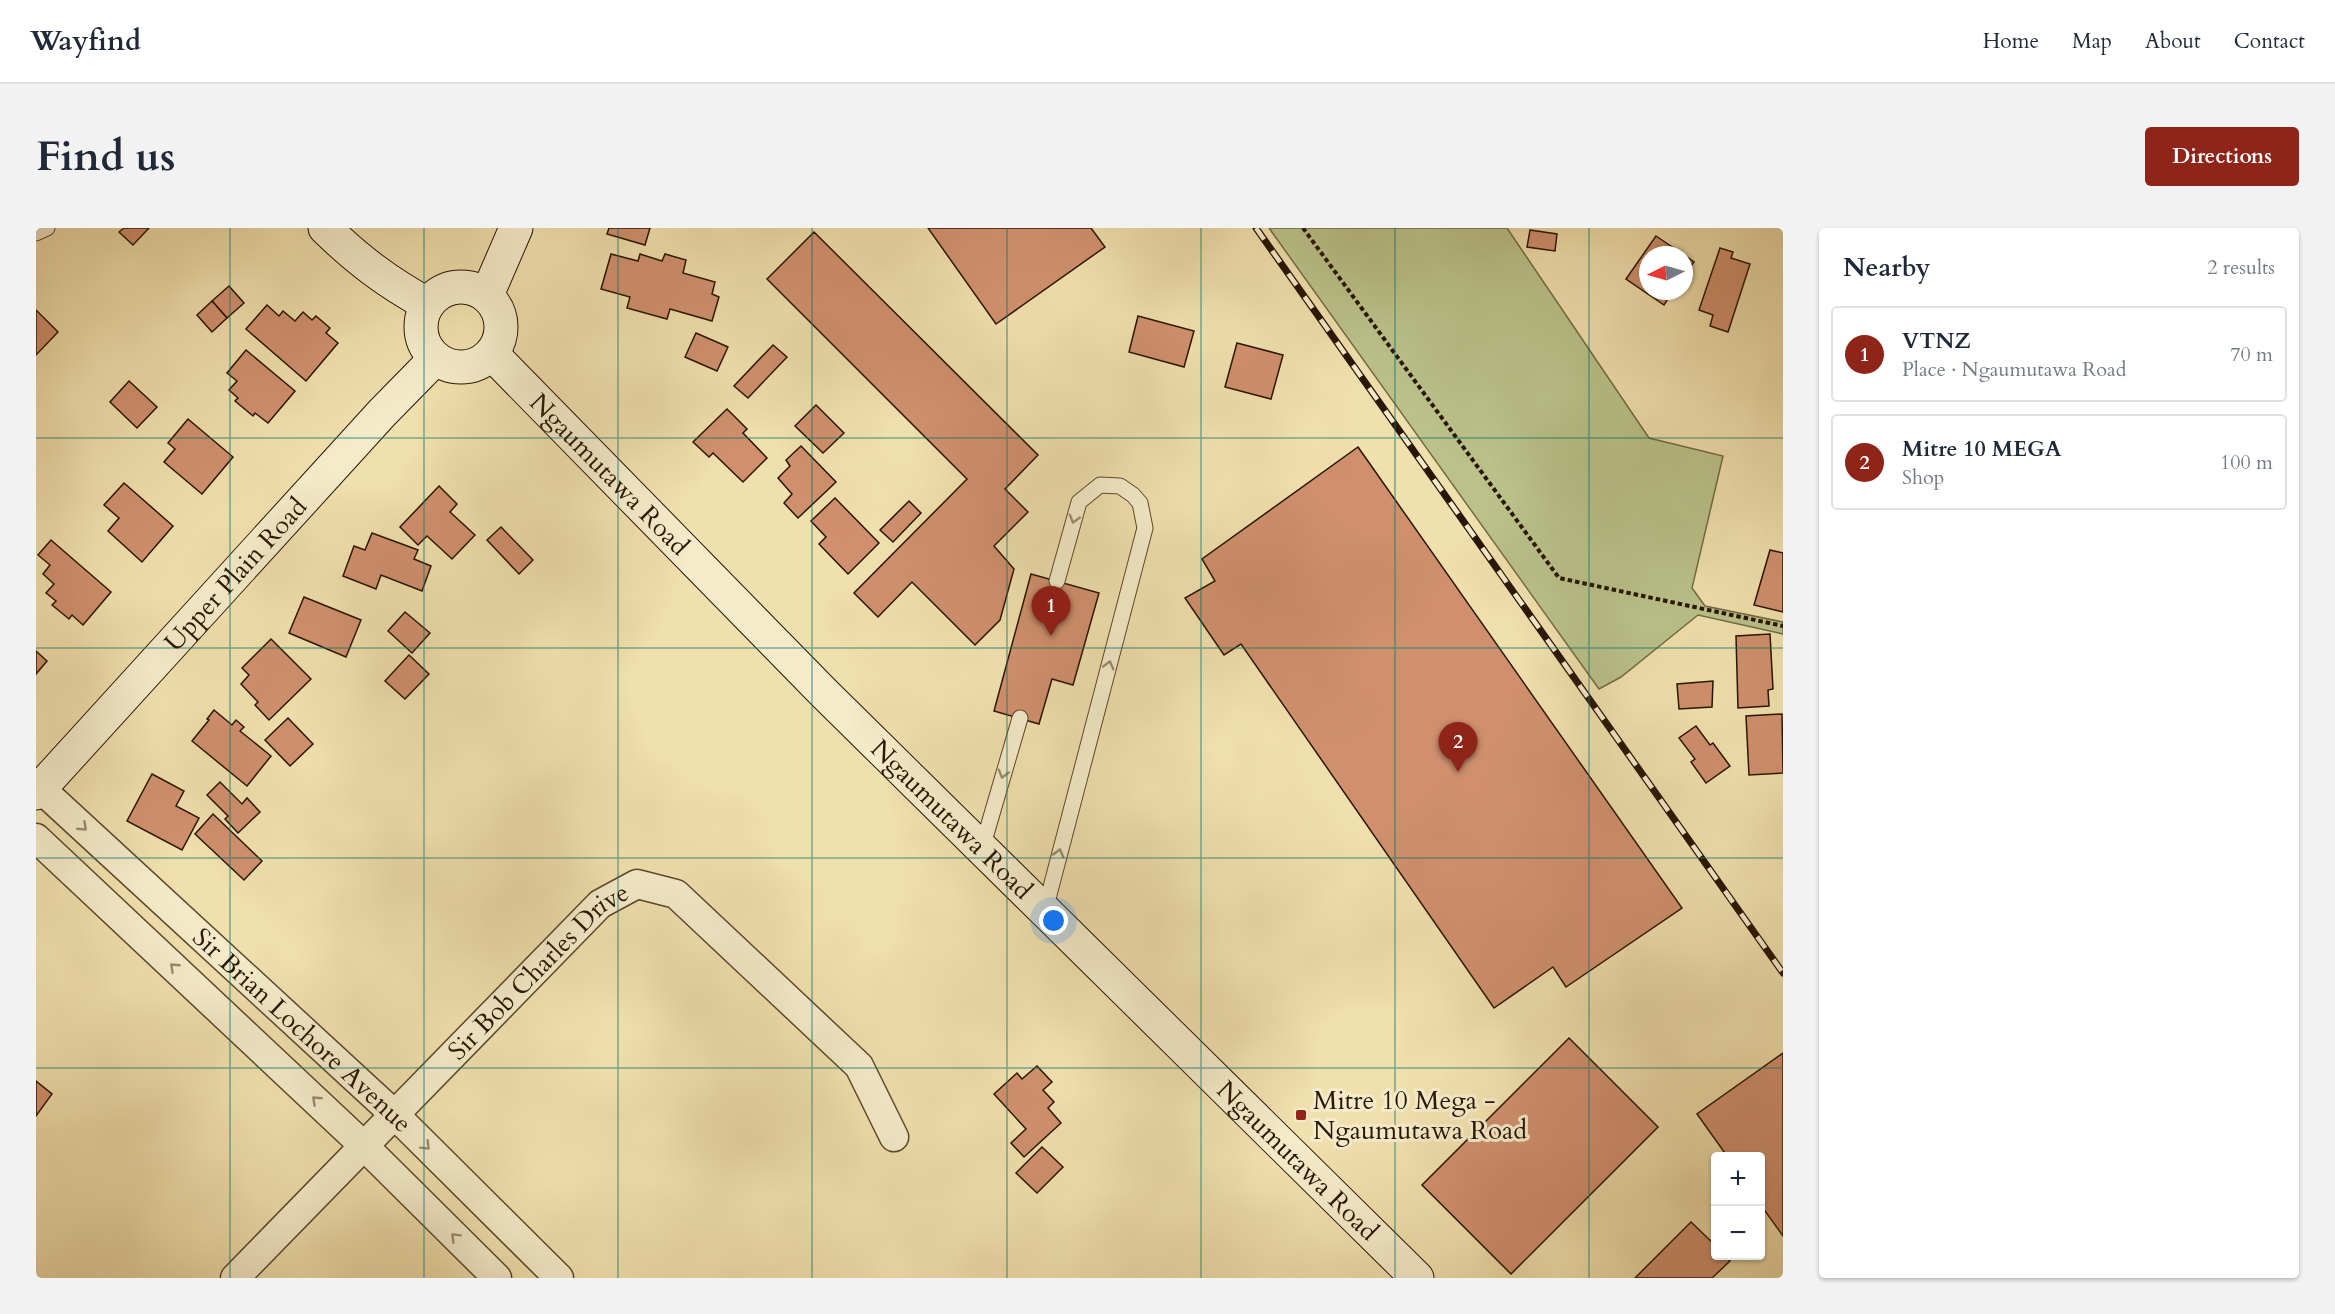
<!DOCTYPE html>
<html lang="en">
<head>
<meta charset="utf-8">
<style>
	body { margin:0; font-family:Cardo,serif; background:#f2f2f3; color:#1f2937 }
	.controls { position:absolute; right:18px; bottom:18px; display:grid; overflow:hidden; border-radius:6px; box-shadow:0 2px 4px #0004 }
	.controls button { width:54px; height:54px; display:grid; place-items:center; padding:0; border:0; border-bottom:2px solid #e0e1e3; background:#fff; color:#1f2937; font:30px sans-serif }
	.compass { position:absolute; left:1603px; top:18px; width:54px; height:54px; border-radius:50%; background:#fff; box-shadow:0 2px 4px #0004; rotate:265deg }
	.you { position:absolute; left:1018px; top:693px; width:21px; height:21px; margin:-15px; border:4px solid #fff; border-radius:50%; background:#1a73e8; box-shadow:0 0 0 9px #1a73e833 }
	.badge { display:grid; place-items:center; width:39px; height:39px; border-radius:50%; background:#8f2418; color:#fff; font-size:20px; font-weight:700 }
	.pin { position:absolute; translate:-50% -50px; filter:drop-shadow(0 2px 3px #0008) }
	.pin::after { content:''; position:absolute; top:32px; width:21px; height:18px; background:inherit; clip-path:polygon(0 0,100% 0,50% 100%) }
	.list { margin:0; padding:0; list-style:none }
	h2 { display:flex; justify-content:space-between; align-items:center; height:78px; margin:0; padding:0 24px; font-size:26px }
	h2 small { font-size:20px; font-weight:400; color:#747a83 }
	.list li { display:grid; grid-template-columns:39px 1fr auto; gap:18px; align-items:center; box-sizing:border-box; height:96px; margin:0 12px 12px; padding:0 12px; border:2px solid #e0e1e3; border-radius:6px }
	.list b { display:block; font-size:22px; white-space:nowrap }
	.list p { margin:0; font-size:20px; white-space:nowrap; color:#747a83 }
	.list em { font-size:20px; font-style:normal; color:#747a83 }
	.map { position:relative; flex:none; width:1747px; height:1050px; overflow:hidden; border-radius:6px }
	header { display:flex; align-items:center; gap:36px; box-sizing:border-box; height:84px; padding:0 30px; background:#fff; border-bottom:2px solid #e0e1e3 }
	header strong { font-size:28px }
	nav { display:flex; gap:33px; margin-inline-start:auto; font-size:21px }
	.intro { display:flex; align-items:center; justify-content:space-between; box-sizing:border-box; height:144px; padding:0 36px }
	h1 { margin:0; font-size:42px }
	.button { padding:15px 27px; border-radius:6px; background:#8f2418; color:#fff; font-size:21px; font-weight:700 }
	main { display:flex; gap:36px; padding:0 36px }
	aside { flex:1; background:#fff; border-radius:6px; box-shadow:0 2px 4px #0004 }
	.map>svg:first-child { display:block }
	.green { fill:#bac28a; stroke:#726c45; stroke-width:1.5 }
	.building { fill:#d0906e; stroke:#291500; stroke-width:1.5 }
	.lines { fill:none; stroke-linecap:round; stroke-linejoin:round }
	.lane-casing { stroke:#5b482b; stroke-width:17 }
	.street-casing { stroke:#5b482b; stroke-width:31 }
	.secondary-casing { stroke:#291500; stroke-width:35 }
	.path { stroke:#291500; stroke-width:4; stroke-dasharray:4.5 3; stroke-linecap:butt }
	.lane { stroke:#f5ebca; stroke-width:15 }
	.street { stroke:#f5ebca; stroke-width:28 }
	.secondary { stroke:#f5ebca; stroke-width:33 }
	.rail-casing { stroke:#291500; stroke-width:7 }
	.rail { stroke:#f5ebca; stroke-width:4.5; stroke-dasharray:14; stroke-linecap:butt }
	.oneway { stroke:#998b6f }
	.grid { fill:none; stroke:#0f766e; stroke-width:1.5; stroke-opacity:0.55 }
	.poi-dot { fill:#8f2418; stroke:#f5ebca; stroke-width:2 }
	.labels { text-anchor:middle; stroke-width:6; stroke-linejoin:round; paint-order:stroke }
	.street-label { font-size:26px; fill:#291500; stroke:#f5ebca }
	.poi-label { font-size:26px; fill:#291500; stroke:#f5ebca; text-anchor:start }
</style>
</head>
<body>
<header>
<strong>Wayfind</strong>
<nav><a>Home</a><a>Map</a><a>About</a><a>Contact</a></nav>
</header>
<div class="intro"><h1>Find us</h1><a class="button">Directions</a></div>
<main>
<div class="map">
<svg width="1747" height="1050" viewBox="0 0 1747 1050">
	<rect width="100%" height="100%" fill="#f0e0ad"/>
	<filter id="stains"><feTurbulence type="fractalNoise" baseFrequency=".00333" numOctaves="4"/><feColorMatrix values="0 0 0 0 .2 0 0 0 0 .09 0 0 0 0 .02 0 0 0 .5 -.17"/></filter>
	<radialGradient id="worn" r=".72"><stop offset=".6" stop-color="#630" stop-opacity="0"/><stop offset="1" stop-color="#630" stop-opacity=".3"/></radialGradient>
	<polygon class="green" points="1233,0 1471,0 1613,210 1687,228 1656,360 1669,378 1747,394 1747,406 1662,387 1585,449 1563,461"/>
	<g class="building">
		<polygon points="88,0 113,0 97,17 83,4"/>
		<polygon points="573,0 614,0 609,17 571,6"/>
		<polygon points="892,0 1055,0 1069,19 960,96"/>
		<polygon points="1494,2 1521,6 1519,23 1491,19"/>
		<polygon points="778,4 1002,227 969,261 992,284 958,318 978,341 964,392 939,417 876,354 842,389 818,365 931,251 731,51"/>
		<polygon points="1620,8 1648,27 1612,27 1612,63 1637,63 1628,77 1590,51"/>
		<polygon points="1684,20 1697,24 1695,30 1714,36 1692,104 1674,98 1677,87 1663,82"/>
		<polygon points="575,26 602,33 604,26 626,33 629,26 650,32 647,45 679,54 676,66 683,69 676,93 634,81 631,91 591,80 594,69 565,61"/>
		<polygon points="1648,27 1658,34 1648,48"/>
		<polygon points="193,58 208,75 191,90 176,73"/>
		<polygon points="176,73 191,90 176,104 161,87"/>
		<polygon points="231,77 243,88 247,83 259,93 267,84 276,92 280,88 294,100 290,105 302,115 270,153 210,101"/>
		<polygon points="0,82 22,104 0,127"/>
		<polygon points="1102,88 1158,103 1148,139 1093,124"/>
		<polygon points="660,105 692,119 681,143 649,129"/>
		<polygon points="1201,115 1247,127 1235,171 1189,159"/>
		<polygon points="737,117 751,129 712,170 698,158"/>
		<polygon points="210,122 259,163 232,195 219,185 217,188 199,173 202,170 193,162 201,153 191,145"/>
		<polygon points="93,153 121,179 101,200 74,174"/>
		<polygon points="780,177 808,205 787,225 759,198"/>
		<polygon points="691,181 711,201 707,205 731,230 707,254 677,225 673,229 657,214"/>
		<polygon points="152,191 197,229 166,266 128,234 139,221 132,215"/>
		<polygon points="765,218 800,254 762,290 748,275 756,266 742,250 754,238 750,232"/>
		<polygon points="1322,219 1646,680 1530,759 1517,739 1458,780 1205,416 1188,427 1149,370 1179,353 1166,331"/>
		<polygon points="88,255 137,298 106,334 72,303 83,290 68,277"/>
		<polygon points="403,258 421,276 414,284 439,307 416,331 391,308 382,317 364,299"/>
		<polygon points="799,270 843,315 812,346 783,316 790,309 775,293"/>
		<polygon points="873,273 885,285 857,314 844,302"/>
		<polygon points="465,299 497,332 483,346 451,312"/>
		<polygon points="336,305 382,322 378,331 395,338 386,363 345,347 340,361 307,348 318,318 329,322"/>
		<polygon points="15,312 75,364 47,397 36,387 33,391 16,377 20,373 10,365 18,356 7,346 14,337 2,327"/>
		<polygon points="1734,322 1747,325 1747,384 1718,377"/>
		<polygon points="995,346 1063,365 1037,457 1016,451 1003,496 958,483"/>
		<polygon points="268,369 325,392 310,429 253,405"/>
		<polygon points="369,384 394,405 376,425 352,403"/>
		<polygon points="1734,406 1737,461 1732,462 1733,478 1702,480 1700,408"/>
		<polygon points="235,411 275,451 233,492 219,477 222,474 205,456 213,447 206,440"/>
		<polygon points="0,423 11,433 0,446"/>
		<polygon points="373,427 393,446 369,471 349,453"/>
		<polygon points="1677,453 1676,479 1643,481 1641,456"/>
		<polygon points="178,482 196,497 200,492 208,499 204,503 235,528 211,558 156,513 173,492 171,491"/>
		<polygon points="1746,486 1747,545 1713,547 1710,488"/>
		<polygon points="252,490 277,516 254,538 229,512"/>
		<polygon points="1660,498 1674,517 1677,515 1694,538 1670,555 1655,534 1659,531 1643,510"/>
		<polygon points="116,546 148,563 140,578 163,590 146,622 91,593"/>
		<polygon points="184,554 206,576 211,570 224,584 202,605 189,591 192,588 171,567"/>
		<polygon points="177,586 226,633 208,652 159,606"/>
		<polygon points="1533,810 1622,899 1475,1046 1386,957"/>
		<polygon points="1747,825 1747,1008 1724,976 1724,928 1691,928 1661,886"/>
		<polygon points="1001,838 1016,854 1007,862 1018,874 1012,880 1025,895 988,929 975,915 990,901 958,866 981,845 986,851"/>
		<polygon points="0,853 16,866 0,888"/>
		<polygon points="1006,919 1027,939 1001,965 980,945"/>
		<polygon points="1655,994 1680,1018 1680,1028 1689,1028 1694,1033 1676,1050 1599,1050"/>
	</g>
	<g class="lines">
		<defs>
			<g id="lane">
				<polyline points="0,5 11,0"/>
				<polyline points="946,620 984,490"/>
				<polyline points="1009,682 1109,300 1104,275 1097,267 1084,258 1064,257 1043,274 1021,353"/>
			</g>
			<g id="street">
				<path id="s1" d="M4,560L359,887L523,1050"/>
				<polyline points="0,610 328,918 461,1050"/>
				<path id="s2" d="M199,1050L564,676L601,656L640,666L823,838L858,909"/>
			</g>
			<g id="secondary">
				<path d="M289,0C322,32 351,54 391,76"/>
				<circle cx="425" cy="99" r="40"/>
				<polyline points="451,67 480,0"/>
				<path id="s3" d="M456,126L787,464L1381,1050"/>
				<path id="s4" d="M0,565L346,185L399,131"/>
			</g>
		</defs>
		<use href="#lane" class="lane-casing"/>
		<use href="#street" class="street-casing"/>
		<use href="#secondary" class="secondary-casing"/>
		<polyline class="path" points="1267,0 1523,350 1747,398"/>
		<use href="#lane" class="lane"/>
		<use href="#street" class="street"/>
		<use href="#secondary" class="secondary"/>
		<defs>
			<polyline id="rail" points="1220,0 1747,745"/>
		</defs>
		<use href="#rail" class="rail-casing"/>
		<use href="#rail" class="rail"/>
	</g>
	<defs><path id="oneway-chevron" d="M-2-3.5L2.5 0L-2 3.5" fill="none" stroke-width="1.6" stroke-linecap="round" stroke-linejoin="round" transform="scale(1.5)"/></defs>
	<g class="oneway">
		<use href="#oneway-chevron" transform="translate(1038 291) rotate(106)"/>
		<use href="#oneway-chevron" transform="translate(1073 437) rotate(-75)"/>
		<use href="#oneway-chevron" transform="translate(967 546) rotate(106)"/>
		<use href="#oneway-chevron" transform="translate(47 599) rotate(43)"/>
		<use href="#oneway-chevron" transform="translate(1023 625) rotate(-75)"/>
		<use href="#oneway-chevron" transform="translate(138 739) rotate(-137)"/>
		<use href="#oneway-chevron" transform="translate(280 872) rotate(-137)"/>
		<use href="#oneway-chevron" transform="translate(390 918) rotate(45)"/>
		<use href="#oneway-chevron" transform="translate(419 1009) rotate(-135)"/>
	</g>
	<path class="grid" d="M194,0V1050M388,0V1050M582,0V1050M776,0V1050M971,0V1050M1165,0V1050M1359,0V1050M1553,0V1050M0,210H1747M0,420H1747M0,630H1747M0,840H1747"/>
	<rect class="poi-dot" x="1259" y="881" width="12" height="12" rx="3"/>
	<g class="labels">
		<g class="street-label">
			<text dy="9" stroke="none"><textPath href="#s3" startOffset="168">Ngaumutawa Road</textPath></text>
			<text dy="9" stroke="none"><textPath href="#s4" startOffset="296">Upper Plain Road</textPath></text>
			<text dy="9" stroke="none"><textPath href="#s3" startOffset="654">Ngaumutawa Road</textPath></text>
			<text dy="9" stroke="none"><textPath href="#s2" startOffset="432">Sir Bob Charles Drive</textPath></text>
			<text dy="9" stroke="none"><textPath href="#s1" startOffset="357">Sir Brian Lochore Avenue</textPath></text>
			<text dy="9" stroke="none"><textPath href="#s3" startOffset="1140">Ngaumutawa Road</textPath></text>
		</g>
		<g class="poi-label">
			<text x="1277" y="881">Mitre 10 Mega -<tspan x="1277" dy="30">Ngaumutawa Road</tspan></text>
		</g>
	</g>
	<rect width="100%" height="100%" filter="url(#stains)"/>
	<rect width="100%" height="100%" fill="url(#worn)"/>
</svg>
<div class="controls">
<button>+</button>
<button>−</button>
</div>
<svg class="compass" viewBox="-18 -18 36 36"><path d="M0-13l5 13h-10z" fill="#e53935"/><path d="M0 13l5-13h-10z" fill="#747a83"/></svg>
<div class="you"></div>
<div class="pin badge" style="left:1015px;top:408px">1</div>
<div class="pin badge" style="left:1422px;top:544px">2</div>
</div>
<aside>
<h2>Nearby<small>2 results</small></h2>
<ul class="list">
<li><span class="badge">1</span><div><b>VTNZ</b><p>Place · Ngaumutawa Road</p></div><em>70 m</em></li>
<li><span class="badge">2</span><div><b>Mitre 10 MEGA</b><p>Shop</p></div><em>100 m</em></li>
</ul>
</aside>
</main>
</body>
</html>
